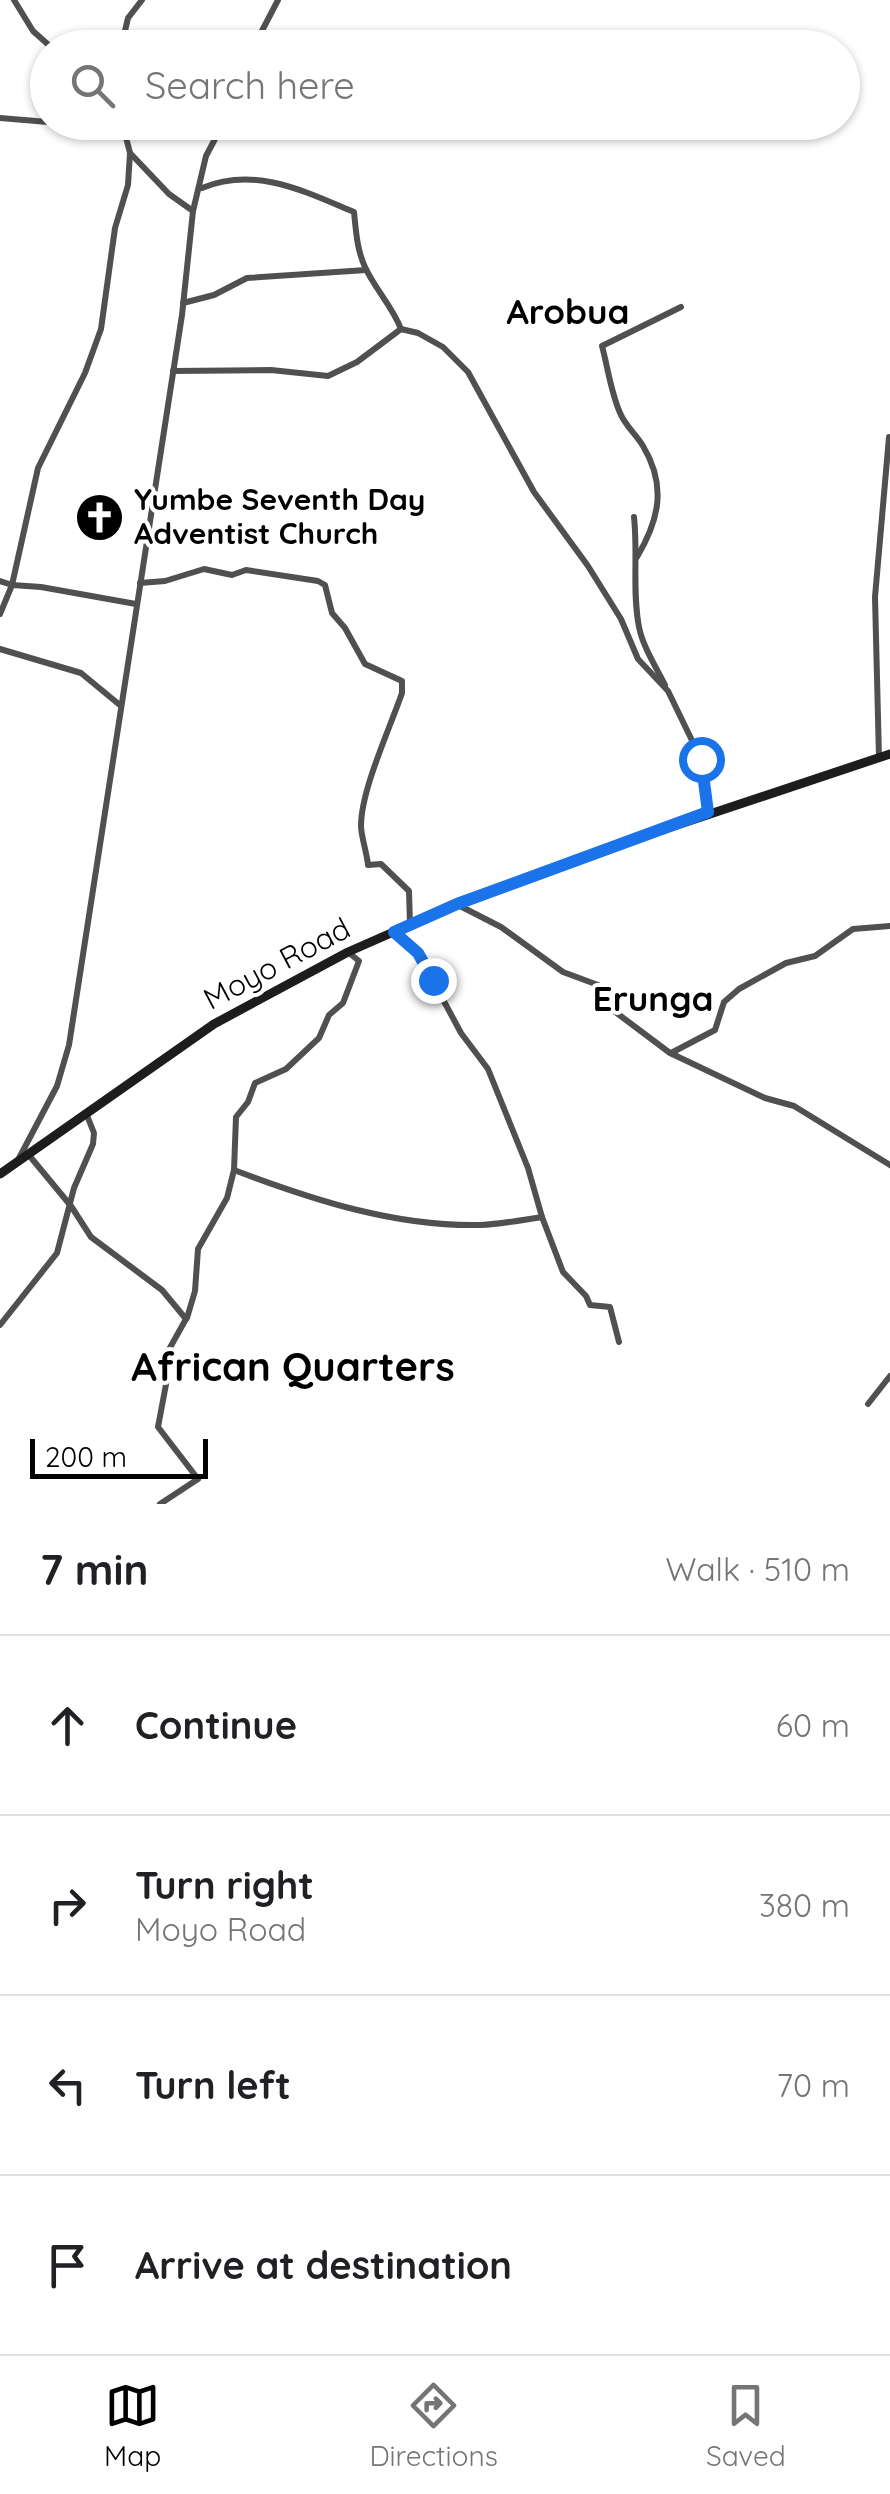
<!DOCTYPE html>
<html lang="en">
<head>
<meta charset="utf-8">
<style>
	body { margin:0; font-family:Quicksand,sans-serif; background:#f2f2f2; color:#202124 }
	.scale { position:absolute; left:30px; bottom:25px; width:178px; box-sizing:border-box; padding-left:10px; border:5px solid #000; border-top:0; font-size:28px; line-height:35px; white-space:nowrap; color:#000; -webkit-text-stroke:8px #fff; paint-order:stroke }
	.stop { position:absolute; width:30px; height:30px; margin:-22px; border:8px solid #1a73e8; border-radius:50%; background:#fff }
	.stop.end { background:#1a73e8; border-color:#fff; box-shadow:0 2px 10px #0008 }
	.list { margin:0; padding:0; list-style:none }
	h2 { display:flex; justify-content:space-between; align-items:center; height:130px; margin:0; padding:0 40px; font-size:42px }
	h2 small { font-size:32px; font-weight:400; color:#757577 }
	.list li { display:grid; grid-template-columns:65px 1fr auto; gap:30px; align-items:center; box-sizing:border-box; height:180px; padding:0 40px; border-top:2px solid #e0e0e0 }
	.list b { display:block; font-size:38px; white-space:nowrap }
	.list p { margin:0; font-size:32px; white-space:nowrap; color:#757577 }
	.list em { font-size:32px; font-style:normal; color:#757577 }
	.icon { flex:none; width:55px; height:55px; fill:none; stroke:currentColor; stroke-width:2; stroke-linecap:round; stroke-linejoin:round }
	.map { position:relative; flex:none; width:890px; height:1504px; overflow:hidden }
	.search { position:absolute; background:#fff; box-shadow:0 2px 8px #0004; left:30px; right:30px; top:30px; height:110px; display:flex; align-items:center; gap:25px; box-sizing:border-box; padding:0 35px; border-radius:55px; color:#757577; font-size:38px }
	.sheet { height:850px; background:#fff }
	nav { display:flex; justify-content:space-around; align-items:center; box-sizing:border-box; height:140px; border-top:2px solid #e0e0e0; background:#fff; font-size:28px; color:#757577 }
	nav a { display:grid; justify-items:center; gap:5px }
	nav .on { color:#000 }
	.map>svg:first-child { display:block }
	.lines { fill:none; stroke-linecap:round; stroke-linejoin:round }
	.minor { stroke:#505050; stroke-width:6 }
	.secondary { stroke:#1d1d1d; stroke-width:9 }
	.route { stroke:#1a73e8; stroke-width:12 }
	.labels { text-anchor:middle; stroke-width:8; stroke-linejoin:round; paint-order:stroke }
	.poi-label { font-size:30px; font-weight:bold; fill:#000; stroke:#fff; text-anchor:start }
	.street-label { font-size:30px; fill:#000; stroke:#fff }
	.quarter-label { font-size:35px; font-weight:bold; fill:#000; stroke:#fff }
	.district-label { font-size:40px; font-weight:bold; fill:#000; stroke:#fff }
</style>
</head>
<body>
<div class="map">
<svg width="890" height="1504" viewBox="0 0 890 1504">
	<rect width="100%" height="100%" fill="#fff"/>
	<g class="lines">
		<g class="minor">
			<polyline points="14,0 33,31 52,48"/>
			<polyline points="121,48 128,18 142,0"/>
			<polyline points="253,48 278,0"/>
			<polyline points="0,118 48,122"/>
			<polyline points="122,122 130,153 169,194 193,211"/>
			<path d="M202,188C255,166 304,191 354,212C356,231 357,250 365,267C375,289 392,306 401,329"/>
			<polyline points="183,303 214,295 247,278 366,270"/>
			<polyline points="173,371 271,370 328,376 357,362 401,329 418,333 443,347 468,372 534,492 588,566 621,619 638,659 668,691 701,759 709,812"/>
			<path d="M634,517C638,554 632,591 639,627C643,647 656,667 665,685"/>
			<path d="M637,557C659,520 667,486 643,446C637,436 626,426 621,415C611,394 608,368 602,346L681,307"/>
			<polyline points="0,581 12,585 41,587 136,604"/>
			<path d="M140,583L165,581L204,569L232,575L246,570L318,581L325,585L332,613L345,628L365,664L402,681V693C390,728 361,790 361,826C361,836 367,853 368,865L381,864L409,891L410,925"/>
			<polyline points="0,614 12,585 38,468 85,373 101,329 115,228 128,185 130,153"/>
			<polyline points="0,649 81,673 121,706"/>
			<polyline points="879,758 875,597 889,437"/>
			<polyline points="458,905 501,927 563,972 598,985 606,995 610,1008 670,1053 765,1098 794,1106 890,1165"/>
			<polyline points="394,932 418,953 461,1033 488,1069 528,1168 542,1217 563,1272 586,1296 590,1305 610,1307 619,1342"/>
			<polyline points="671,1053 715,1030 724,1002 739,989 786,963 815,956 853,929 890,926"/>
			<polyline points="28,1154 71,1206 91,1237 162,1290 186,1319 167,1353 167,1379 158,1427 198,1479 160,1504"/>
			<polyline points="17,1162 57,1086 69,1045 182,315 193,211 206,156 224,122"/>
			<path d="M234,1170C313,1200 396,1227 481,1225C501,1224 522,1220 542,1217"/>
			<polyline points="187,1318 195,1291 198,1249 227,1198 234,1170 236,1117 248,1102 255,1083 286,1069 319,1038 329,1015 343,1003 359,961 348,952"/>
			<polyline points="0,1325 57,1253 74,1188 93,1144 94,1133 86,1113"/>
			<polyline points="868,1404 890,1376"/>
		</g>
		<polyline class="secondary" points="0,1174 214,1024 348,952 457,904 620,844 890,754"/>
	</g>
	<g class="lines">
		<polyline class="route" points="433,980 418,953 394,932 457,904 708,812 701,759"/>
	</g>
	<defs>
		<symbol id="church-disc" viewBox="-11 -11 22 22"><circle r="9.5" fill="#000" stroke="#fff"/><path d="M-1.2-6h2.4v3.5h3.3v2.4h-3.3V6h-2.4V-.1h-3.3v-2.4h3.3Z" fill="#fff"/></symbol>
	</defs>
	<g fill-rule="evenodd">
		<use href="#church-disc" x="72" y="490" width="55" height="55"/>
	</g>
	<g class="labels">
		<g class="poi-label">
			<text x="134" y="510">Yumbe Seventh Day<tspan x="134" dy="34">Adventist Church</tspan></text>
		</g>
		<g class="street-label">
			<text transform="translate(277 964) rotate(-28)" y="10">Moyo Road</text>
		</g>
		<g class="quarter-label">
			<text x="568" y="324">Arobua</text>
			<text x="653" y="1011">Erunga</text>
		</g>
		<g class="district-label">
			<text x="293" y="1381">African Quarters</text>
		</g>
	</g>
</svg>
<div class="scale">200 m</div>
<div class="stop" style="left:701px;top:759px"></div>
<div class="stop end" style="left:433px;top:980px"></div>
<div class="search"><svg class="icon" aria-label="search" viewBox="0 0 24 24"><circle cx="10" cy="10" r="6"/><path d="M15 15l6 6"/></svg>Search here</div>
</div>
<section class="sheet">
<h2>7 min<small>Walk · 510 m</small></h2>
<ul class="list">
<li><svg class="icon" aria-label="ahead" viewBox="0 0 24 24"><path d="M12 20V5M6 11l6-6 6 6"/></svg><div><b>Continue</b></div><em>60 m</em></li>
<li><svg class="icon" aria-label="right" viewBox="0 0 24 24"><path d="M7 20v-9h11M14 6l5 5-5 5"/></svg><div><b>Turn right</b><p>Moyo Road</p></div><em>380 m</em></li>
<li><svg class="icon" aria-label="left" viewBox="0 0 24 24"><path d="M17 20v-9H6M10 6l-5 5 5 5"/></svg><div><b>Turn left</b></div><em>70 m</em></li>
<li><svg class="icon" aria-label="arrive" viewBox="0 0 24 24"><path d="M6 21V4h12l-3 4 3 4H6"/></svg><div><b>Arrive at destination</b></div></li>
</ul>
</section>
<nav>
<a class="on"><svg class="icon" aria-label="map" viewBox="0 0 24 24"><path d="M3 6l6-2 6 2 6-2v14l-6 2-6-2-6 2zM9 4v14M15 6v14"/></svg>Map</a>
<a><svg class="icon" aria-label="directions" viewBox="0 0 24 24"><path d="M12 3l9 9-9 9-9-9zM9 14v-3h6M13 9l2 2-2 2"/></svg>Directions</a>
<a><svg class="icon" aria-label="saved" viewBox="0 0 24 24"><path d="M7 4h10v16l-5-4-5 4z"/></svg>Saved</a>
</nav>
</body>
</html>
